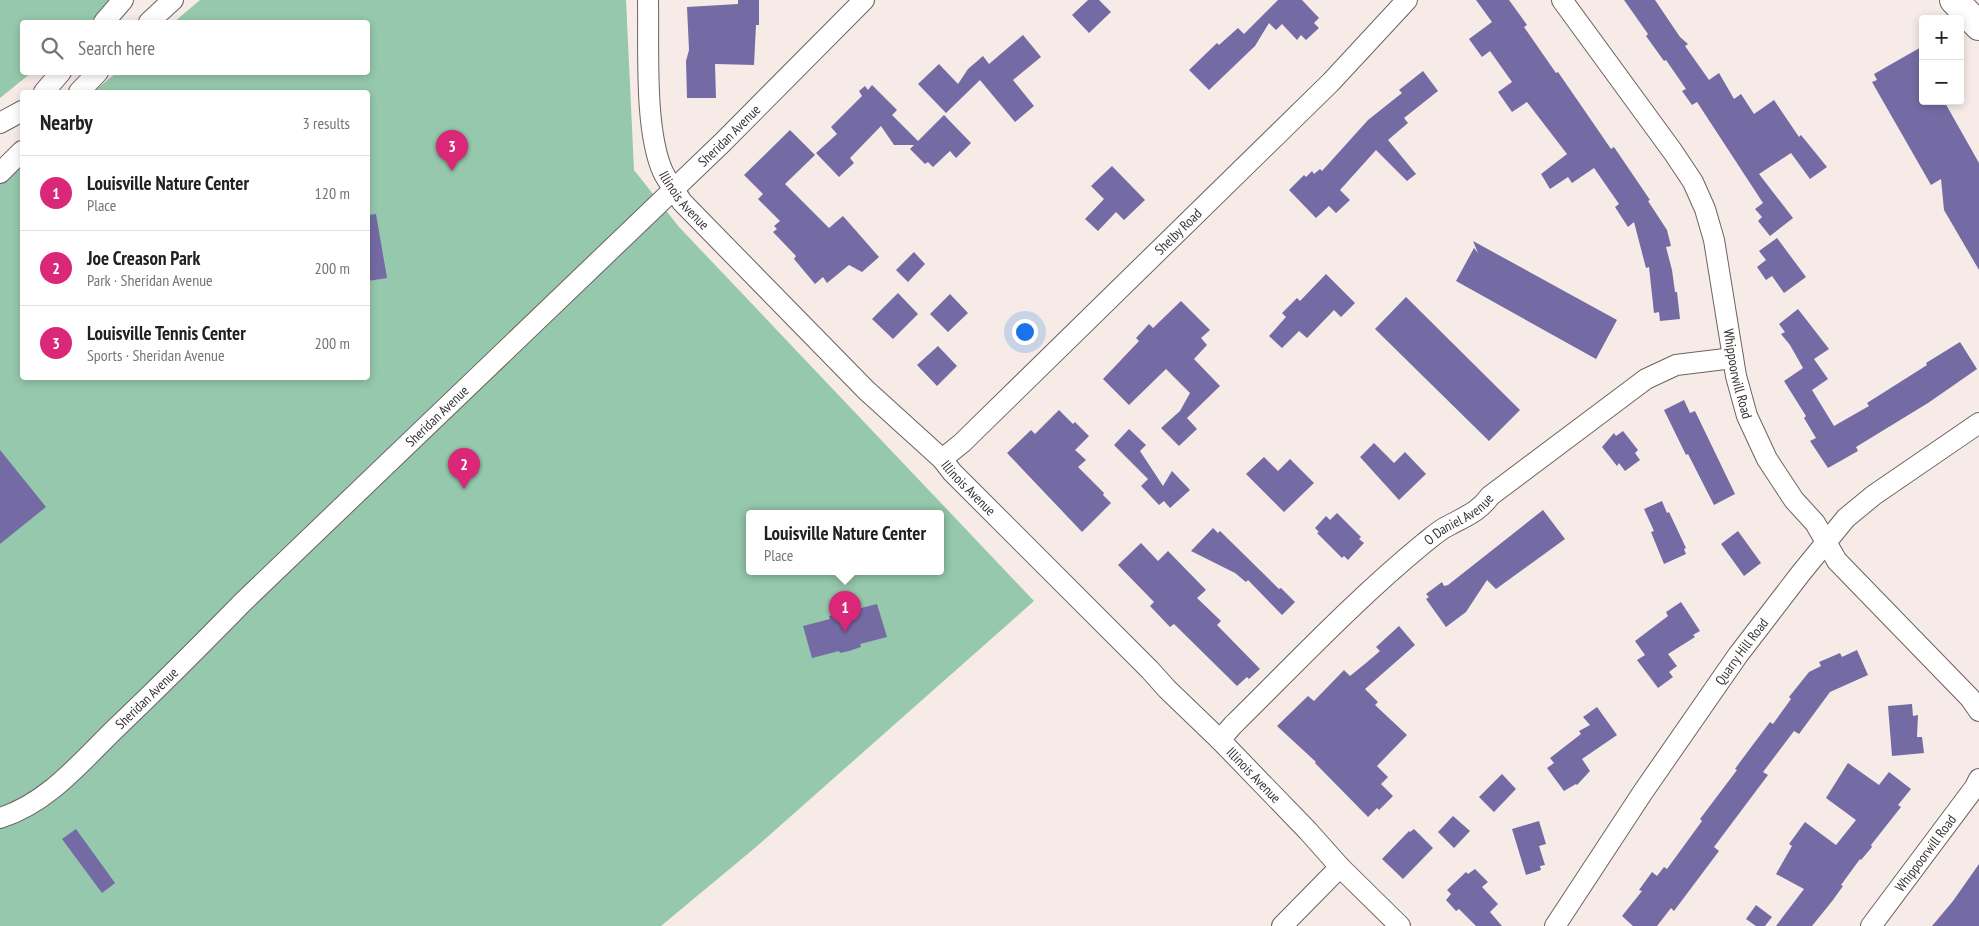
<!DOCTYPE html>
<meta charset="utf-8">
<style>
body{margin:0;font-family:"PT Sans Narrow",sans-serif;background:#f2f2f2;color:#202124}
.controls{position:absolute;right:15px;top:15px;display:grid;overflow:hidden;border-radius:5px;box-shadow:0 2px 8px #0003}
.controls button{width:45px;height:45px;display:grid;place-items:center;padding:0;border:0;border-bottom:1px solid #e0e0e0;background:#fff;color:#202124;font:25px sans-serif}
.you{position:absolute;left:1024px;top:331px;width:18px;height:18px;margin:-12px;border:4px solid #fff;border-radius:50%;background:#1a73e8;box-shadow:0 0 0 8px #1a73e833}
.badge{display:grid;place-items:center;width:32px;height:32px;border-radius:50%;background:#db2777;color:#fff;font-size:16px;font-weight:700}
.pin{position:absolute;translate:-50% -41px;filter:drop-shadow(0 1px 2px #0008)}
.pin::after{content:'';position:absolute;top:26px;width:18px;height:15px;background:inherit;clip-path:polygon(0 0,100% 0,50% 100%)}
.popup{position:absolute;left:746px;top:510px;width:198px;height:65px;box-sizing:border-box;display:grid;place-content:center;border-radius:5px;background:#fff;filter:drop-shadow(0 1px 4px #0005);font-size:16px;white-space:nowrap;color:#757577}
.popup b{font-size:19px;color:#202124}
.popup::after{content:'';position:absolute;left:50%;top:100%;margin-left:-10px;border:10px solid transparent;border-top-color:#fff}
.list{margin:0;padding:0;list-style:none}
h2{display:flex;justify-content:space-between;align-items:center;height:65px;margin:0;padding:0 20px;font-size:21px}
h2 small{font-size:16px;font-weight:400;color:#757577}
.list li{display:grid;grid-template-columns:32px 1fr auto;gap:15px;align-items:center;box-sizing:border-box;height:75px;padding:0 20px;border-top:1px solid #e0e0e0}
.list b{display:block;font-size:19px;white-space:nowrap}
.list p{margin:0;font-size:16px;white-space:nowrap;color:#757577}
.list em{font-size:16px;font-style:normal;color:#757577}
.icon{flex:none;width:28px;height:28px;fill:none;stroke:currentColor;stroke-width:2;stroke-linecap:round;stroke-linejoin:round}
.map{position:relative;flex:none;width:1979px;height:926px;overflow:hidden}
.search{position:absolute;background:#fff;box-shadow:0 2px 8px #0003;left:20px;top:20px;width:350px;height:55px;display:flex;align-items:center;gap:12px;box-sizing:border-box;padding:0 18px;border-radius:5px;color:#757577;font-size:19px}
.panel{position:absolute;background:#fff;box-shadow:0 2px 8px #0003;left:20px;top:90px;width:350px;height:290px;border-radius:5px}
.map>svg:first-child{display:block}
.green{fill:#95c8ac;fill-rule:evenodd}
.building{fill:#746ba4}
.lines{fill:none;stroke-linecap:round;stroke-linejoin:round}
.street-casing{stroke:#6c6360;stroke-width:22}
.secondary-casing{stroke:#6c6360;stroke-width:30}
.street{stroke:#fff;stroke-width:20}
.secondary{stroke:#fff;stroke-width:28}
.labels{text-anchor:middle;stroke-width:5;stroke-linejoin:round;paint-order:stroke}
.street-label{font-size:14px;fill:#383433;stroke:#f6ebe7}
</style>
<div class="map">
<svg width="1979" height="926" viewBox="0 0 1979 926">
<rect width="100%" height="100%" fill="#f6ebe7"/>
<path class="green" d="M0 0H118L91 22H22V72L31 73 0 98Z
M200 0H626L634 170 679 227 1034 601 756 847 661 926H0V174L22 154V378H368V92H93L116 73 368 72V22H174ZM750 513H940V571H750Z"/>
<path class="building" d="M738 0H759V25H756L754 65 715 64 716 98H687L686 61 689 50 687 7 738 4Z
M1088 0H1099L1111 12 1089 33 1072 15Z
M1278 0H1302L1319 18 1314 23 1319 28 1306 40 1301 35 1297 40 1282 24 1276 30 1269 23 1255 46 1209 90 1189 70 1217 43 1219 45 1238 28 1244 34Z
M1476 0H1509L1527 25 1524 27 1556 73 1558 72 1611 149 1614 147 1650 200 1648 201 1667 230 1671 246 1666 247 1672 270 1675 292H1677L1680 319 1660 321 1659 312 1654 313 1649 267 1646 268 1634 222 1628 227 1615 207 1619 204 1594 168 1572 183 1568 177 1550 189 1541 174 1567 154 1527 102 1512 112 1498 92 1512 82 1490 51 1482 57 1469 39 1492 22Z
M1624 0H1655L1680 37 1688 44 1685 46 1709 80 1719 73 1734 99 1741 94 1754 114 1774 100 1799 137 1801 135 1827 167 1810 179 1791 153 1759 174 1793 218 1770 236 1758 221 1762 217 1755 209 1763 203 1697 102 1692 105 1682 91 1686 89 1666 60 1664 61 1646 36 1648 34Z
M1023 35 1041 57 1013 80 1034 106 1015 122 980 80 946 113 918 84 939 64 958 84 968 69 983 56 989 64Z
M1923 46V101H1944L1979 163V270L1944 210 1941 179 1931 185 1872 82 1877 80 1874 74Z
M1423 71 1438 91 1404 118 1408 123 1388 140 1416 174 1407 181 1376 150 1340 190 1350 200 1336 213 1329 206 1316 218 1289 190 1304 175 1306 177 1312 171 1314 174 1320 169 1322 171 1368 120 1402 93 1399 90Z
M872 85 897 110 892 115 918 141 944 115 971 143 956 158 950 151 933 167 928 162 925 164 910 149 914 145H894L881 126 850 158 854 163 839 177 816 153 837 134 831 127 862 96 859 91 865 86 868 90Z
M790 130 815 155 785 184 829 228 843 216 879 257 862 272 849 265 827 283 823 277 815 284 794 259 796 256 773 232 777 229 774 226 780 221 758 199 763 194 744 175Z
M1112 166 1145 200 1124 220 1116 212 1098 231 1085 219 1104 199 1091 186Z
M376 214 387 278 368 281V215Z
M1777 238 1806 277 1784 293 1772 276 1766 280 1757 267 1766 260 1759 251Z
M1473 241 1617 320 1596 359 1456 281 1474 248 1478 253Z
M914 252 925 264 908 282 896 270Z
M1326 274 1355 303 1341 317 1334 310 1307 338 1299 331 1282 348 1269 336 1286 317 1282 313 1297 298 1300 301Z
M898 293 918 314 893 339 872 319Z
M950 294 968 313 948 332 930 314Z
M1406 297 1520 410 1489 441 1375 329Z
M1181 301 1210 330 1201 338 1207 345 1194 359 1220 386 1187 418 1197 429 1179 446 1161 428 1180 411 1190 393 1166 369 1129 405 1103 379 1139 341 1136 338 1149 324 1153 328Z
M1798 309 1829 349 1814 359 1828 379 1812 390 1834 426 1869 406 1867 403 1927 365 1926 363 1960 342 1977 369 1928 403 1856 447 1858 451 1828 468 1810 441 1816 438 1804 418 1806 416 1784 381 1803 368 1790 345 1781 334 1785 332 1779 324Z
M938 346 957 366 937 386 917 365Z
M1684 400 1690 413 1695 411 1735 494 1714 505 1688 454 1686 455 1664 410Z
M1059 410 1073 424 1075 422 1089 436 1075 450 1086 460 1078 467 1104 493 1103 495 1111 503 1082 532 1007 453 1031 430 1035 434Z
M1129 429 1146 445 1140 451 1163 486 1172 471 1190 490 1170 508 1164 501 1159 505 1141 486 1148 479 1114 445Z
M1623 431 1638 450 1635 453 1640 460 1625 471 1619 463 1617 466 1602 447 1614 433 1616 436Z
M1374 443 1394 463 1405 452 1426 474 1399 500 1360 457Z
M0 450 46 507 0 544Z
M1264 457 1278 471 1290 459 1314 483 1284 512 1246 474Z
M1662 501 1667 513 1669 512 1686 548 1684 549 1686 554 1664 564 1651 532 1654 531 1644 509Z
M1543 510 1565 539 1496 589 1487 580 1466 612 1446 627 1426 599 1429 597 1426 594 1442 582 1444 586 1448 585Z
M1337 513 1361 537 1359 539 1364 543 1348 560 1344 556 1342 558 1317 533 1319 532 1315 528 1326 516 1330 520Z
M1213 528 1218 533 1220 531 1279 589 1281 588 1295 602 1282 615 1248 580 1246 582 1235 573 1191 551Z
M1738 531 1761 563 1744 576 1721 544Z
M1141 543 1158 561 1168 551 1206 590 1197 598 1221 621 1217 625 1260 669 1249 679 1247 677 1237 686 1174 624 1170 627 1150 606 1154 602 1118 565Z
M1681 602 1700 631 1693 635 1695 637 1668 654 1677 666 1669 672 1673 677 1658 688 1637 660 1645 655 1635 641 1668 616 1666 612Z
M877 604 887 637 860 644 861 647 849 651 840 653 839 651 812 658 803 626 830 619 829 616Z
M1399 626 1415 645 1365 689 1378 702 1375 705 1407 735 1377 766 1388 777 1381 784 1393 796 1379 810 1377 808 1368 817 1315 763 1316 762 1277 726 1308 696 1314 701 1344 670 1350 676 1366 663 1380 651 1376 647Z
M1857 650 1868 675 1830 692 1799 734 1794 731 1763 772 1768 775 1714 847 1719 851 1674 911 1671 908 1657 926H1633L1622 916 1642 891 1639 890 1652 872 1657 876 1664 867 1667 869 1702 821 1700 819 1737 770 1735 769 1740 762 1770 722 1773 724 1791 699 1789 697 1809 672 1821 666 1819 662 1840 653 1842 657Z
M1912 704 1913 716 1918 715 1917 737H1922L1924 753 1892 756 1888 706Z
M1597 707 1617 735 1582 759 1590 771 1577 785 1576 784 1564 791 1547 768 1554 763 1550 758 1581 734 1579 731 1590 725 1583 717Z
M1848 763 1879 785 1889 772 1911 789 1898 805 1901 807 1871 845 1872 847 1861 860 1860 859 1841 885 1843 886 1833 900 1812 926H1776L1804 889 1776 874 1792 846 1789 844 1805 822 1836 845 1856 820 1826 798Z
M1502 774 1516 789 1494 812 1479 797Z
M1453 816 1470 831 1454 848 1438 832Z
M1539 821 1546 844 1539 846 1545 865 1540 866 1541 870 1526 875 1512 829Z
M76 829 115 883 102 893 62 839Z
M1414 829 1433 848 1403 879 1382 859 1409 831 1410 832Z
M1979 864V926H1932L1953 901Z
M1475 869 1488 882 1482 887 1498 904 1490 912 1502 926H1476L1459 909 1456 911 1446 900 1451 894 1447 890 1466 872 1468 874Z
M1756 905 1772 917 1765 926H1756L1746 919Z"/>
<g class="lines">
<g class="street-casing">
<g id="street">
<path id="s1" d="M648 0C649 48 644 130 663 172 668 182 676 192 682 202L866 390 942 459 952 472 1150 670 1167 689 1220 740 1308 831 1340 867 1400 926"/>
<path id="s2" d="M1562 0 1673 152 1693 182 1705 209 1714 240 1736 376 1747 416 1767 459 1794 500 1815 523 1837 561 1970 698 1979 711"/>
<path d="M104 22 123 0"/>
<path d="M149 22 173 0"/>
<path d="M44 92 61 72"/>
<path d="M79 92 98 72"/>
<path d="M0 123 22 111"/>
<path d="M0 173 22 151"/>
<path id="s3" d="M942 459 962 443 1331 82 1407 0"/>
<path id="s4" d="M1220 740 1233 725C1295 664 1356 599 1423 544 1431 538 1439 530 1448 526 1464 517 1479 512 1490 496L1646 379 1676 365 1733 358"/>
<path id="s5" d="M0 818C48 803 81 762 116 728 159 687 201 645 243 602L722 143 864 0"/>
<path d="M1282 926 1340 867"/>
<path id="s6" d="M1555 926 1643 792 1738 655 1801 573 1846 518 1874 495 1979 423"/>
<path id="s7" d="M1871 926 1975 787 1979 779"/>
</g>
</g>
<g class="secondary-casing">
<path id="secondary" d="M1954 0 1979 26"/>
</g>
<use href="#street" class="street"/>
<use href="#secondary" class="secondary"/>
</g>
<g class="labels">
<g class="street-label">
<text dy="5" stroke="none"><textPath href="#s5" startOffset="1001">Sheridan Avenue</textPath></text>
<text dy="5" stroke="none"><textPath href="#s1" startOffset="209">Illinois Avenue</textPath></text>
<text dy="5" stroke="none"><textPath href="#s3" startOffset="328">Shelby Road</textPath></text>
<text dy="5" stroke="none"><textPath href="#s2" startOffset="422">Whippoorwill Road</textPath></text>
<text dy="5" stroke="none"><textPath href="#s5" startOffset="596">Sheridan Avenue</textPath></text>
<text dy="5" stroke="none"><textPath href="#s1" startOffset="614">Illinois Avenue</textPath></text>
<text dy="5" stroke="none"><textPath href="#s4" startOffset="326">O Daniel Avenue</textPath></text>
<text dy="5" stroke="none"><textPath href="#s6" startOffset="332">Quarry Hill Road</textPath></text>
<text dy="5" stroke="none"><textPath href="#s5" startOffset="191">Sheridan Avenue</textPath></text>
<text dy="5" stroke="none"><textPath href="#s1" startOffset="1019">Illinois Avenue</textPath></text>
<text dy="5" stroke="none"><textPath href="#s7" startOffset="91">Whippoorwill Road</textPath></text>
</g>
</g>
</svg>
<div class="controls">
<button>+</button>
<button>−</button>
</div>
<div class="you"></div>
<div class="pin badge" style="left:845px;top:632px">1</div>
<div class="popup"><b>Louisville Nature Center</b>Place</div>
<div class="pin badge" style="left:464px;top:489px">2</div>
<div class="pin badge" style="left:452px;top:171px">3</div>
<div class="search"><svg class="icon" aria-label="search" viewBox="0 0 24 24"><circle cx="10" cy="10" r="6"/><path d="M15 15l6 6"/></svg>Search here</div>
<section class="panel">
<h2>Nearby<small>3 results</small></h2>
<ul class="list">
<li><span class="badge">1</span><div><b>Louisville Nature Center</b><p>Place</p></div><em>120 m</em></li>
<li><span class="badge">2</span><div><b>Joe Creason Park</b><p>Park · Sheridan Avenue</p></div><em>200 m</em></li>
<li><span class="badge">3</span><div><b>Louisville Tennis Center</b><p>Sports · Sheridan Avenue</p></div><em>200 m</em></li>
</ul>
</section>
</div>
